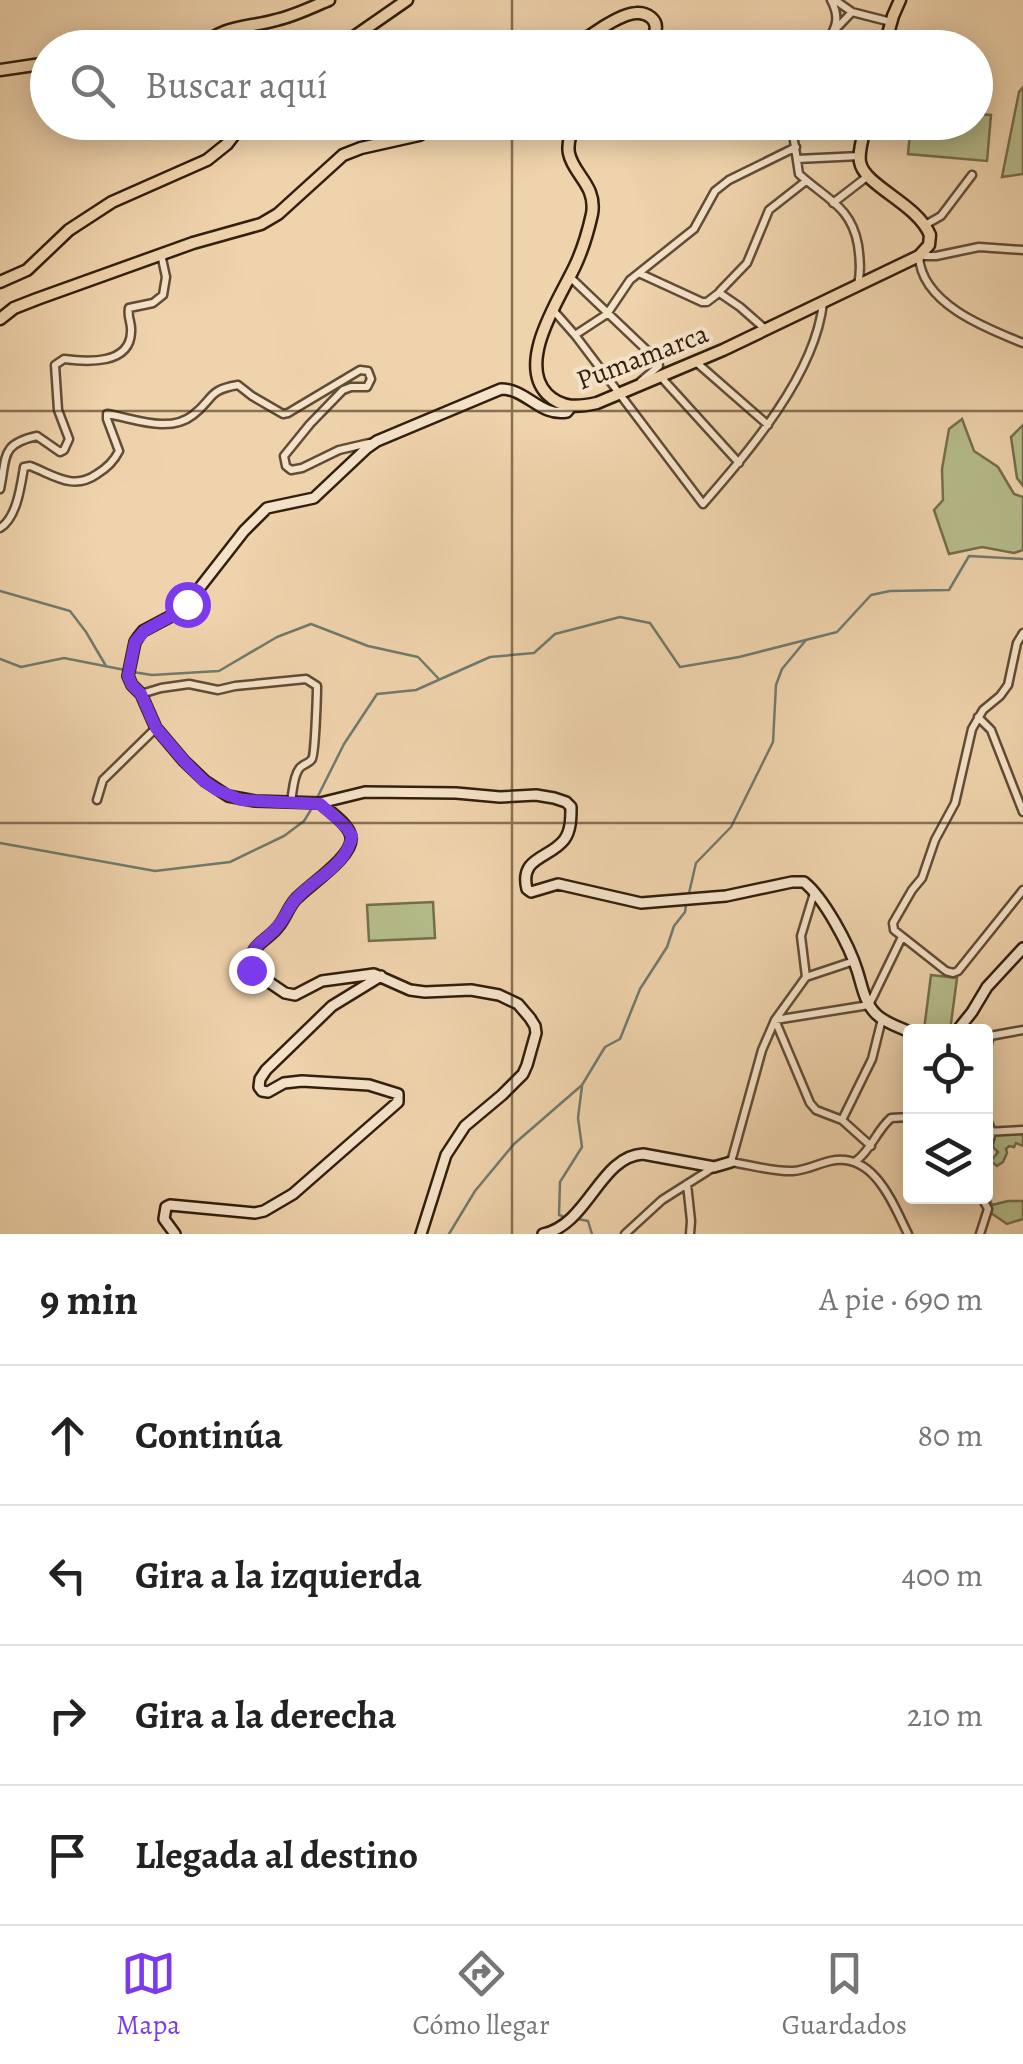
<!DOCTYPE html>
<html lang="es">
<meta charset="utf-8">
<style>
body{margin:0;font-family:Alegreya,serif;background:#f2f2f2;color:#222}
.controls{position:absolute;right:30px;bottom:30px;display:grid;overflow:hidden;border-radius:10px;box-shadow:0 5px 25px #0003}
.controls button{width:90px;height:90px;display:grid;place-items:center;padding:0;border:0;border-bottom:2px solid #e0e0e0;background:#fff;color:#222;font:50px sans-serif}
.stop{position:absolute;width:30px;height:30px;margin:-22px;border:8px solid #7c3aed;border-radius:50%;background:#fff}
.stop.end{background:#7c3aed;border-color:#fff;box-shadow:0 2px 10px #0008}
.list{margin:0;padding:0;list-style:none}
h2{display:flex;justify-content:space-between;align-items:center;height:130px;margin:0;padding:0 40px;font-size:42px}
h2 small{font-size:32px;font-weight:400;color:#767676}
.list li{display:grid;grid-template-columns:65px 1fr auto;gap:30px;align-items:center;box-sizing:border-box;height:140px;padding:0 40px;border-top:2px solid #e0e0e0}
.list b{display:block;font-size:38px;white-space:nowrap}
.list em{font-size:32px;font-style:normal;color:#767676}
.icon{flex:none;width:55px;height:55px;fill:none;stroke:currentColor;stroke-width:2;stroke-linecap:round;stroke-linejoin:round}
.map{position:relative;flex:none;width:1023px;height:1234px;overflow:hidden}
.search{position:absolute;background:#fff;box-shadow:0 5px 25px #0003;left:30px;right:30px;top:30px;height:110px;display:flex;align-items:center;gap:25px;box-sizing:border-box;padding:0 35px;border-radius:55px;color:#767676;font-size:38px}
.sheet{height:690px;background:#fff}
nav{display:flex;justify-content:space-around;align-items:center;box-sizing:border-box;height:140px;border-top:2px solid #e0e0e0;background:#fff;font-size:28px;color:#767676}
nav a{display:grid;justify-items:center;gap:5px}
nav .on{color:#7c3aed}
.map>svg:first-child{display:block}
.green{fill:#b6bd8c;stroke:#746e4c;stroke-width:2.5}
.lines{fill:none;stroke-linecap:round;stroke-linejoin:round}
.stream{stroke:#707a6c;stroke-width:2.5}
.street-casing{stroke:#614c35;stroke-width:11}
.secondary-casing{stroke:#321f0d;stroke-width:14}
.primary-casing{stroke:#321f0d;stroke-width:15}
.street{stroke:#f5e2c9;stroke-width:6}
.secondary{stroke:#f5e2c9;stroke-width:9}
.primary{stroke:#efd3ac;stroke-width:10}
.route{stroke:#7c3aed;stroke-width:12}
.grid{fill:none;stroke:#321f0d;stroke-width:2.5;stroke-opacity:0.55}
.labels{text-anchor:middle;stroke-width:8;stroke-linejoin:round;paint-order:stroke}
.street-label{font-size:28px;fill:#321f0d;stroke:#f5e2c9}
</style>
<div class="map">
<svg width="1023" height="1234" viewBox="0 0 1023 1234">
<rect width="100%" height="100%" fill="#efd3ac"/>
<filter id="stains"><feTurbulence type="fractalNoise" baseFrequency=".002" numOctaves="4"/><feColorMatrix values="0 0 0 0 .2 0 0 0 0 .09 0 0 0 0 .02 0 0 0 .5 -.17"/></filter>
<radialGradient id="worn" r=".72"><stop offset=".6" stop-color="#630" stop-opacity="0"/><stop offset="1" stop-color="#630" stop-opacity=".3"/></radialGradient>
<path class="green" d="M1023 87V174L1002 177 1019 92Z
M976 114 991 115 987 161 908 154 911 123 976 122Z
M962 419 974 451 998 467 1014 494 1023 497V550L1014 553 982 547 949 554 934 510 943 500 942 469 949 429Z
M1023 425V486L1017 478 1011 437Z
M433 902 435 938 369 941 367 905Z
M931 975 957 978 950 1031 924 1030Z
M1023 1131V1146L1016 1143 1014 1147 1009 1146 1006 1149 1007 1153 1003 1162 997 1166 991 1161 998 1152 993 1147 989 1146 988 1136Z
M986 1191 992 1205 1008 1201H1023V1219L1007 1224 985 1209 978 1197 986 1196Z"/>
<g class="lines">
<path class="stream" d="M0 591 70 611 86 632 106 666
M0 659 21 667 64 658 125 670
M133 672 152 675 219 671 277 637 311 624 368 646 418 657 438 678
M318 796 344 744 377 694 416 690 490 657 534 653 555 634 620 617 650 623 680 667 739 657 837 632 871 595 890 591 949 590 969 556 1023 559
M0 843 155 871 230 862 284 836 304 821 312 808
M689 893 696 863 731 827 773 742 776 685 782 669 806 640
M562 1216 559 1215 560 1182 582 1147 578 1118 582 1086
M578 1219 588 1221 592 1234
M449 1234 475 1191 514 1144 582 1085 605 1047 620 1039 640 989 667 947 674 926 685 912 686 905"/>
<g class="street-casing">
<path id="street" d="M835 0 852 12
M832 33 852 12 891 22
M825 48C834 28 842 21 831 0
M794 122 793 134 799 174C826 199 851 206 858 245 860 260 861 271 858 285
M845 122 865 133
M797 159 860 156
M833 203 868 176
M925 225 941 216 972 175
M641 274 702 302H707L720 292
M570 277 658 361 659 366 641 381
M553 310 575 335 703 504C749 451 815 375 823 303
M765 329 740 307 721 294 720 291 747 263 769 210 806 181
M575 335 607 314 630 280 694 229 715 191 729 180 796 147
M1023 343C985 328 921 303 919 256H936L979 247 1023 250
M696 362 768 425
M660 376 739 463
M0 489C7 457 0 444 37 436L60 452 64 450 69 439 58 410 55 365 64 359C87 362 130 365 131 332 132 322 127 318 129 308L153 303 163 295 166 277 161 254
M0 528C17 518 21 485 24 467L30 466C54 475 73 491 97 474 107 468 114 461 119 451L107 419V414C133 418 169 434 193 415 214 399 207 390 238 385L252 396 283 414 288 413 360 370 368 371 371 379 367 387H351L343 390 310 424 284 456 286 466 291 470 302 468 339 450 369 443
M1023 633 1017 643 1008 685 1000 696 983 710 972 729 955 803 935 840 922 878 912 890 893 923 894 930 946 971 953 973 958 971 1023 890
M141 694 161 688 189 684 218 690 235 686 306 679 317 686C317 694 315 756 312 759 309 764 302 764 299 769 293 777 293 792 291 801
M978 717 991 730 1023 812
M97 800 103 780 156 728
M814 893 801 936 806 977 775 1020 762 1050 731 1162C751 1165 773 1172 793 1171 807 1170 817 1164 830 1161 874 1151 893 1204 908 1234
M806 977 854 961
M961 1027 975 1032
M986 1035 990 1036 1023 1030
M986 1051 990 1036
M986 1118 992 1132 986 1153
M842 1120 816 1110 810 1103 775 1020 869 1005 902 937
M986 1132 1023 1130
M871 1146 842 1120 872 1059 882 1019
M856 1161C872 1149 876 1131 891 1118L910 1117
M687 1184 691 1221 690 1234
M625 1234 662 1200 714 1167
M980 1234 988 1209 981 1196"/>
</g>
<g class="secondary-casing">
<path id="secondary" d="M571 407 567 412C540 417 527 389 501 389L377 441 367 448 314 498 267 508 244 531 187 604 177 613 143 631 139 636 135 642 128 676 132 685 141 694 156 728 184 761 205 781 228 796 255 801 320 803 365 792 456 793 500 797 536 795 554 798 566 802 571 807C571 818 571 831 564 840 549 859 519 857 527 889L531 892 558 884 641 903 726 896 792 882H804C824 898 849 945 857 970 862 985 864 1002 876 1014 885 1023 899 1027 910 1032
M320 803C329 811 349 824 351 837 354 857 307 886 295 900 288 908 285 919 278 927 264 944 248 944 251 970L285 993 295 995 322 981 374 974 410 990 425 992 471 990 499 995 518 1004 530 1018 535 1026 536 1033 527 1065 523 1074 502 1095 465 1126 446 1155 421 1234
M956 1032 972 1012 987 987 1023 948
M175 1234 164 1219 166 1207 170 1205 255 1213 264 1211 293 1194 398 1102V1094L369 1085 302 1081 284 1083 268 1092 262 1091 259 1087 260 1079 266 1070 332 1006 381 976
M543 1234C588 1225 600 1156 643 1154L714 1167 731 1162"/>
</g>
<g class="primary-casing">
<path id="primary" d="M201 48C221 25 248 28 276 20 294 16 312 7 329 0
M338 48 407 0
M574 48C587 37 619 14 636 13 647 12 659 20 655 32 653 39 644 44 638 48
M884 48 893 16 900 0
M0 70 48 63
M577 122C549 168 599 174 592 214 588 232 583 249 575 266 560 298 516 362 547 394 562 409 579 407 597 403L723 350 919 256 929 245 930 235C917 203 864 186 860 162 858 150 864 134 867 122
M0 282 27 270 69 230 112 202 207 160 227 144 244 122
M0 319 14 308 37 299 193 243 261 224 278 214 343 155 361 148 419 135 440 122"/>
</g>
<use href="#street" class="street"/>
<use href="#secondary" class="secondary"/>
<use href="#primary" class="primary"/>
</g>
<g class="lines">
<path class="route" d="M187 604 177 613 144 631 135 642 128 676 132 685 141 694 156 728 184 761 204 781 217 790 241 800 320 804 346 827 352 836C347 866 313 879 295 900 288 908 285 918 278 926 264 944 248 943 251 970"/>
</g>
<path class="grid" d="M512 0V48M512 122V1234M0 411H1023M0 823H1023"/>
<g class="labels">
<g class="street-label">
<text transform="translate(642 356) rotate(-21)" y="10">Pumamarca</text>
</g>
</g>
<rect width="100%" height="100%" filter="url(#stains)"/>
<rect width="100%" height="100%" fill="url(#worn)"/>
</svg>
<div class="controls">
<button><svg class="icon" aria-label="locate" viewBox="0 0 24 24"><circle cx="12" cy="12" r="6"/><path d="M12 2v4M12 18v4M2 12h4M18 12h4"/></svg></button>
<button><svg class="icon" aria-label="layers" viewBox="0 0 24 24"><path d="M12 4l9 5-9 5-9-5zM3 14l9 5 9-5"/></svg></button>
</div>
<div class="stop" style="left:187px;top:604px"></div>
<div class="stop end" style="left:251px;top:970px"></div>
<div class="search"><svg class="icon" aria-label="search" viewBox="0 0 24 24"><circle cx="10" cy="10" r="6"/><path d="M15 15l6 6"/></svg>Buscar aquí</div>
</div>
<section class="sheet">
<h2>9 min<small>A pie · 690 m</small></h2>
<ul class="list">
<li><svg class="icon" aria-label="ahead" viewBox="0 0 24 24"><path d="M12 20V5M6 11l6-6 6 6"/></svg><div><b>Continúa</b></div><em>80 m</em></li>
<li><svg class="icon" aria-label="left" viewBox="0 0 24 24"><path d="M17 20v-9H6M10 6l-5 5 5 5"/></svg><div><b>Gira a la izquierda</b></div><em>400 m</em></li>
<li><svg class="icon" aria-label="right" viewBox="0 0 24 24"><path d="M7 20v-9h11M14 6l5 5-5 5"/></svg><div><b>Gira a la derecha</b></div><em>210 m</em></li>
<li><svg class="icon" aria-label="arrive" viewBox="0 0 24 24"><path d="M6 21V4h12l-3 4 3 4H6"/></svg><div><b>Llegada al destino</b></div></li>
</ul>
</section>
<nav>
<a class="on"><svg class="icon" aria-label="map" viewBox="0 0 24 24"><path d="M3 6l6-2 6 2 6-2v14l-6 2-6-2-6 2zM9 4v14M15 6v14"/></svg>Mapa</a>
<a><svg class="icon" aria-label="directions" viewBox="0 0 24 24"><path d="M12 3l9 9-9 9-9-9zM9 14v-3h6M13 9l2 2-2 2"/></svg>Cómo llegar</a>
<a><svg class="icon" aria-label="saved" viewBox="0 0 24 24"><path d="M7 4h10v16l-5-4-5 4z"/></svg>Guardados</a>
</nav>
